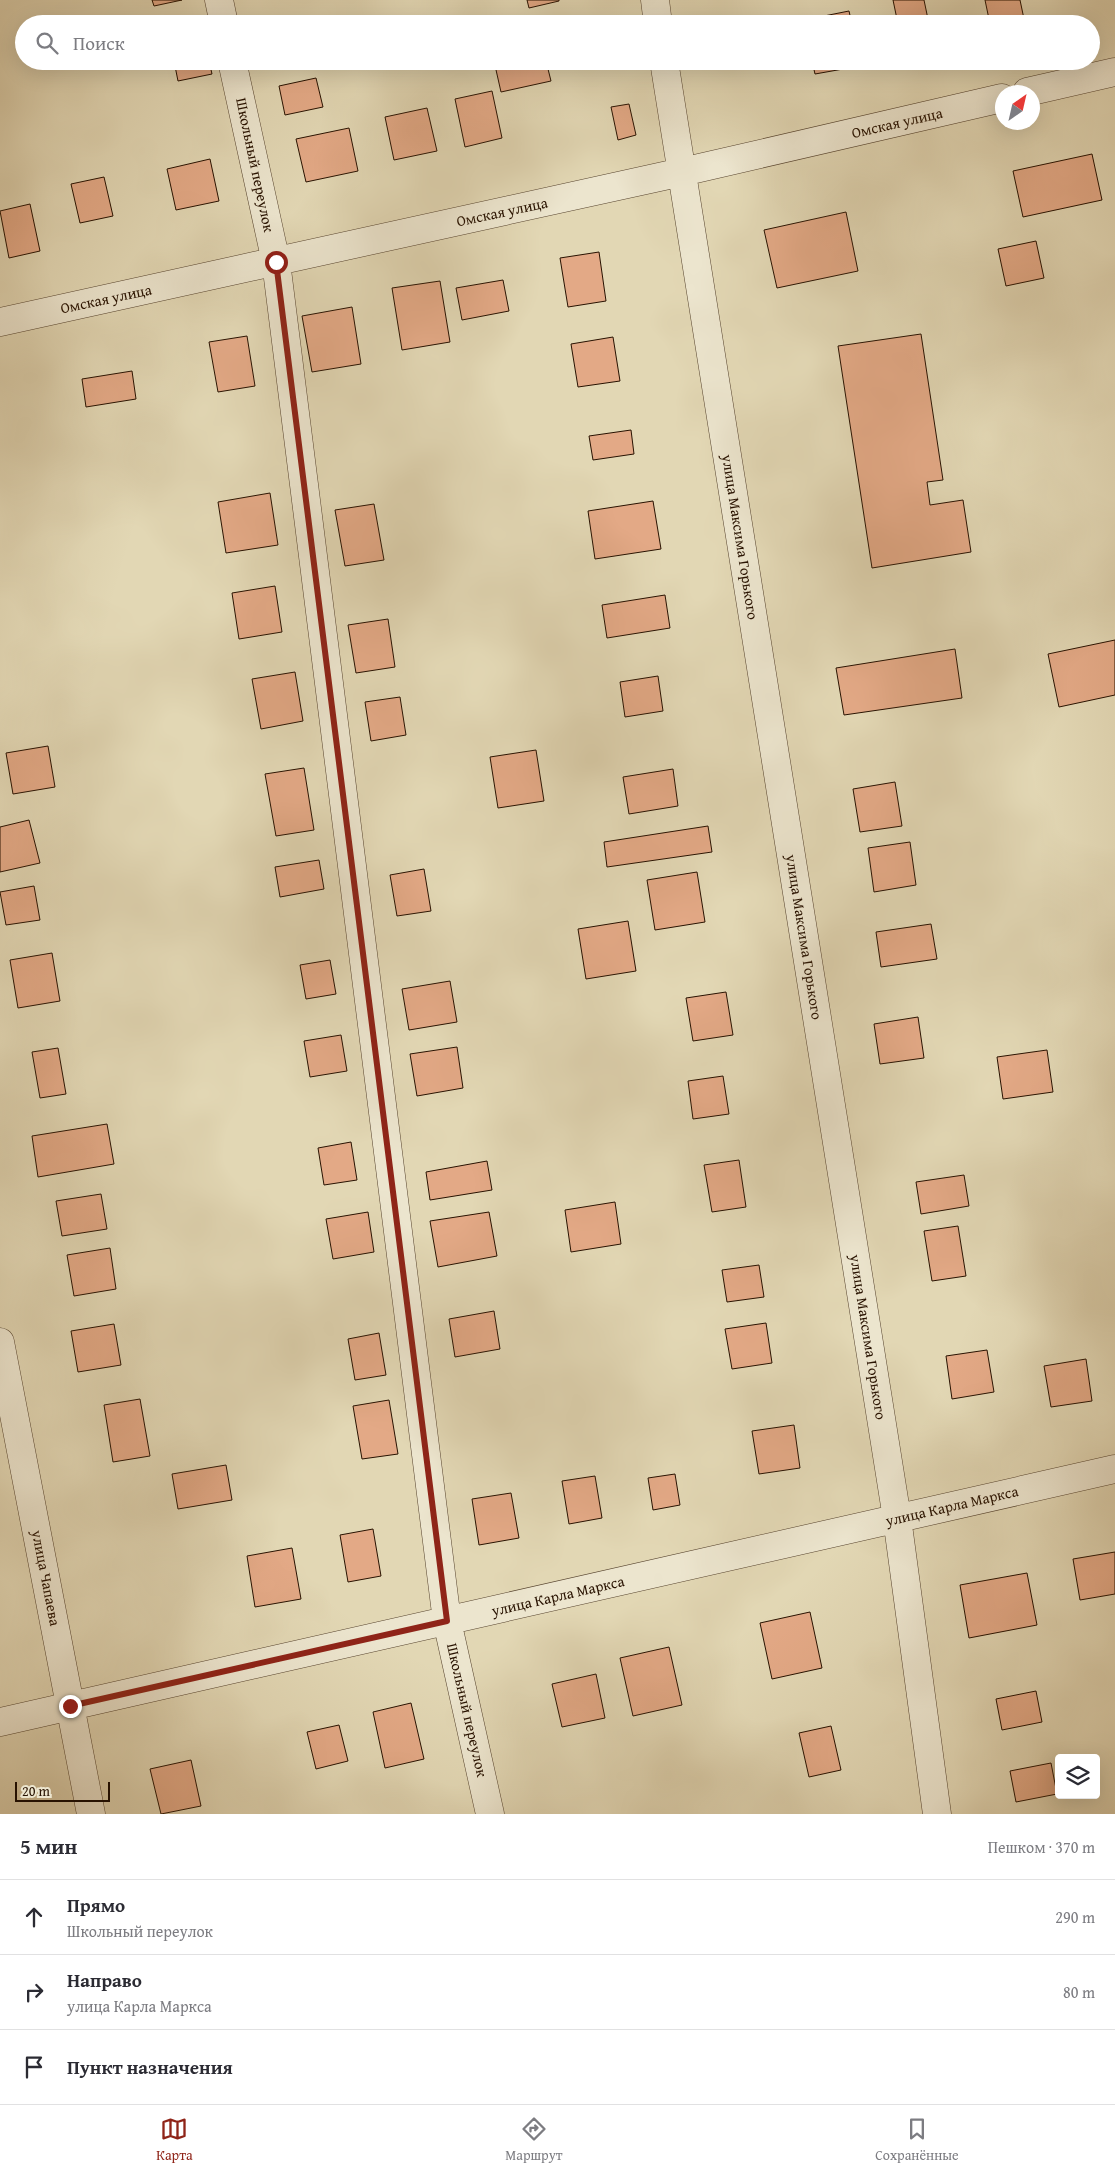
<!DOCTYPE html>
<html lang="ru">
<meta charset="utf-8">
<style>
body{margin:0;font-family:"Gentium Book Plus",serif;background:#f7f7f7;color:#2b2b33}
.controls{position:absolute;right:15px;bottom:15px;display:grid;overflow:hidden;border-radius:5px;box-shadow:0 5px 20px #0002}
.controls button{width:45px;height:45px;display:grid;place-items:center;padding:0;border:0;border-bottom:1px solid #e1e1e2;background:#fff;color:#2b2b33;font:25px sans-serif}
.compass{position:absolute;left:995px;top:85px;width:45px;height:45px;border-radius:50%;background:#fff;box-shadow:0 5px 20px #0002;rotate:34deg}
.scale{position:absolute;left:15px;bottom:12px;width:95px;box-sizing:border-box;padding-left:5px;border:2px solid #281201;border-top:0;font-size:14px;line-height:18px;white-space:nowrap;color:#281201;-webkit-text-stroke:4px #ece5ce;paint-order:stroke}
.stop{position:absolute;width:15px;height:15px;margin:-11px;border:4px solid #8f2418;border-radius:50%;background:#fff}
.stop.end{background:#8f2418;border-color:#fff;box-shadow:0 1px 5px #0008}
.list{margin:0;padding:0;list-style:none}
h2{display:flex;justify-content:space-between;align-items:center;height:65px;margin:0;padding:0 20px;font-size:21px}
h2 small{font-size:16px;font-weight:400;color:#7c7c81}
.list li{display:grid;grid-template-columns:32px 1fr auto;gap:15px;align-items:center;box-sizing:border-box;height:75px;padding:0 20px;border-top:1px solid #e1e1e2}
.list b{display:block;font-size:19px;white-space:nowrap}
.list p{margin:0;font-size:16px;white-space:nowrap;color:#7c7c81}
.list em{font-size:16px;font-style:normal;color:#7c7c81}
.icon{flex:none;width:28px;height:28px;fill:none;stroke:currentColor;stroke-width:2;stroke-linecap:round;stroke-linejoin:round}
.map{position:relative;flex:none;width:1115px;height:1814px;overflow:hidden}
.search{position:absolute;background:#fff;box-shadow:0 5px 20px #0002;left:15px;right:15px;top:15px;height:55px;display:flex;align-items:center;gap:12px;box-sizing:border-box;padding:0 18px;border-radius:28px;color:#7c7c81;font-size:19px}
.sheet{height:290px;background:#fff}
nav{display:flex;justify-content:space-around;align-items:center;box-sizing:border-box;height:70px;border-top:1px solid #e1e1e2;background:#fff;font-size:14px;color:#7c7c81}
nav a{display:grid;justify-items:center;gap:2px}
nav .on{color:#8f2418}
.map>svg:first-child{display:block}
.building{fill:#e3a986;stroke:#281201}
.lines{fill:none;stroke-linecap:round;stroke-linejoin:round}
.minor-casing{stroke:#56432e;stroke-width:29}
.minor{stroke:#ece5ce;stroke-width:28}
.route{stroke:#8f2418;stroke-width:6}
.labels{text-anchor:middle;stroke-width:4;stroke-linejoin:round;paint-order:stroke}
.street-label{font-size:15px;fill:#281201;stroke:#ece5ce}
</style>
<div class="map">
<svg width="1115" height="1814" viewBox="0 0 1115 1814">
<rect width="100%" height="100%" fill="#e2d7b4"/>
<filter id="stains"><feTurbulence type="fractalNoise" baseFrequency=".004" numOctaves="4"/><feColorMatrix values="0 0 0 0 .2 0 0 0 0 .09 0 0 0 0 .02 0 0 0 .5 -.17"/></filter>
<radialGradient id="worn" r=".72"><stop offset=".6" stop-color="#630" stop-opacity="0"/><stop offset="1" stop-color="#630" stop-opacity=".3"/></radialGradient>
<path class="building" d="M152 0H182L154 6Z
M527 0H559V1L529 8Z
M893 0H924L929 24H898Z
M985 0H1020L1024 19 1001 24H990Z
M849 11 852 24H805L804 20Z
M174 61H209L212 74 178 81Z
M494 61H546L551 81 501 92Z
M812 61H860V66L815 74Z
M316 78 323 107 285 115 279 86Z
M492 91 502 138 465 147 455 99Z
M629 104 636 135 618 140 611 107Z
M427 108 437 151 394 160 385 117Z
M349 128 358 171 306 182 296 139Z
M1092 154 1102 200 1023 217 1013 171Z
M210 159 219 201 176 210 167 169Z
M104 177 113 216 80 223 71 184Z
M30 204 40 251 9 258 0 211Z
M846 212 858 271 777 288 764 230Z
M1036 241 1044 278 1006 286 998 249Z
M599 252 606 301 568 307 560 258Z
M503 280 509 311 462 320 456 288Z
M440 281 450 342 402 350 392 288Z
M352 307 361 364 312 372 302 316Z
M921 334 943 480 927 482 930 505 963 500 971 552 872 568 838 346Z
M247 336 255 386 218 392 209 342Z
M613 337 620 381 578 387 571 344Z
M132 371 136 399 86 407 82 379Z
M631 430 634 454 593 460 589 436Z
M270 493 278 545 226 553 218 502Z
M653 501 661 549 595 559 588 511Z
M374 504 384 560 345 566 335 510Z
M275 586 282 632 239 639 232 593Z
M665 595 670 628 607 638 602 605Z
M388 619 395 667 356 673 348 625Z
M1115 640V695L1059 707 1048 654Z
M955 649 962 698 844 715 836 668Z
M295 672 303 721 261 729 252 679Z
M658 676 663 711 625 717 620 682Z
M400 697 406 735 371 741 365 702Z
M48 746 55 787 13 794 6 753Z
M536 750 544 801 498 808 490 757Z
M304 768 314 830 276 836 265 774Z
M673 769 678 806 629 814 623 777Z
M895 782 902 826 860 832 853 789Z
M29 820 40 863 0 872V827Z
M708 826 712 852 607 867 604 842Z
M910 842 916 885 874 892 868 848Z
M319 860 324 889 280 897 275 867Z
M424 869 431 911 397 916 390 875Z
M697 872 705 922 655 930 647 880Z
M34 886 40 920 6 925 0 892Z
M628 921 636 971 586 979 578 929Z
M931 924 937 959 881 967 876 932Z
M52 953 60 1001 18 1008 10 960Z
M330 960 336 994 306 999 300 965Z
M450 981 457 1022 409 1030 402 989Z
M726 992 733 1035 693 1041 686 998Z
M918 1017 924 1058 880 1064 874 1024Z
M341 1035 347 1071 310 1077 304 1041Z
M457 1047 463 1088 417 1096 410 1054Z
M58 1048 66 1094 40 1098 32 1052Z
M1047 1050 1053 1092 1003 1099 997 1057Z
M723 1076 729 1114 693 1119 688 1081Z
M107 1124 114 1164 38 1177 32 1136Z
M351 1142 357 1180 324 1185 318 1148Z
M739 1160 746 1207 712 1212 704 1165Z
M487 1161 492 1190 430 1200 426 1172Z
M964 1175 969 1206 921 1214 916 1182Z
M101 1194 107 1229 62 1236 56 1201Z
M615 1202 621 1244 571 1252 565 1210Z
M368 1212 374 1252 333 1259 326 1219Z
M489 1212 497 1256 438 1267 430 1221Z
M958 1226 966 1276 932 1281 924 1231Z
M110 1248 116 1289 74 1296 67 1255Z
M759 1265 764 1297 727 1302 722 1270Z
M494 1311 500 1349 455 1357 449 1319Z
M766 1323 772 1363 732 1369 725 1329Z
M114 1324 121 1365 78 1372 71 1331Z
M379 1333 386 1375 355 1380 348 1339Z
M987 1350 994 1392 952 1399 946 1356Z
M1086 1359 1092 1401 1051 1407 1044 1366Z
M140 1399 150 1456 113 1462 104 1405Z
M389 1400 398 1454 362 1459 353 1406Z
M794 1425 800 1468 759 1474 752 1431Z
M226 1465 232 1500 178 1509 172 1474Z
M675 1474 680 1505 653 1510 648 1478Z
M595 1476 602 1518 569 1524 562 1481Z
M511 1493 519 1538 479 1545 472 1499Z
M373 1529 381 1576 348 1582 340 1535Z
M292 1548 301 1599 255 1607 247 1556Z
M1115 1552V1594L1080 1600 1073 1559Z
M1027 1573 1037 1625 969 1638 960 1585Z
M810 1612 822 1668 772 1679 760 1623Z
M669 1647 682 1705 633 1716 620 1658Z
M596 1674 605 1718 562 1727 552 1684Z
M1036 1691 1042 1722 1002 1730 996 1699Z
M411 1703 424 1759 385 1768 373 1712Z
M339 1725 348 1761 316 1769 307 1732Z
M831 1726 841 1770 809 1777 799 1733Z
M191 1760 201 1806 161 1814 150 1769Z
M1051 1763 1057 1794 1016 1802 1010 1771Z"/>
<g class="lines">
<g class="minor-casing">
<path id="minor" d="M219 0 224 24
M655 0 658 24
M232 61 276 262 447 1621 490 1814
M664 61 897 1518 937 1814
M1027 92 1115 72
M0 322 682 172 1002 98
M0 1342 91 1814
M0 1722 1115 1469"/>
</g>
<use href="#minor" class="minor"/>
</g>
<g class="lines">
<path class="route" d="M70 1706 447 1621 276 262"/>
</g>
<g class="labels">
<g class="street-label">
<text transform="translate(897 123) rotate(-13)" y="5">Омская улица</text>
<text transform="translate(255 165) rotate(78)" y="5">Школьный переулок</text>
<text transform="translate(502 212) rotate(-12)" y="5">Омская улица</text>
<text transform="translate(106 299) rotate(-12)" y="5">Омская улица</text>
<text transform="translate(740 537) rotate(81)" y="5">улица Максима Горького</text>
<text transform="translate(804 937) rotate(81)" y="5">улица Максима Горького</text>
<text transform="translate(868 1337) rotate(81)" y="5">улица Максима Горького</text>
<text transform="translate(952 1506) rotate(-13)" y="5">улица Карла Маркса</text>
<text transform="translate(46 1578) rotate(79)" y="5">улица Чапаева</text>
<text transform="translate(558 1596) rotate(-13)" y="5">улица Карла Маркса</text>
<text transform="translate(467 1710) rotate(77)" y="5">Школьный переулок</text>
</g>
</g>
<rect width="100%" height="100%" filter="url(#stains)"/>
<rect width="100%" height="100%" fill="url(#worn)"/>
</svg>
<div class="controls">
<button><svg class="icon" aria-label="layers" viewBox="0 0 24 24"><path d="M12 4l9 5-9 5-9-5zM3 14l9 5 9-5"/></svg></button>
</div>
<svg class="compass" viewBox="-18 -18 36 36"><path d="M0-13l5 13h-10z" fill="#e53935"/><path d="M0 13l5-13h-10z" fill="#7c7c81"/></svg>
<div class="scale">20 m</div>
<div class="stop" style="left:276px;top:262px"></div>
<div class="stop end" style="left:70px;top:1706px"></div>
<div class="search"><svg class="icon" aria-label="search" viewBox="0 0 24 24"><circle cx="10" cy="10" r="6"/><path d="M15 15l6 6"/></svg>Поиск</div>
</div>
<section class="sheet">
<h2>5 мин<small>Пешком · 370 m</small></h2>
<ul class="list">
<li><svg class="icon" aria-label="ahead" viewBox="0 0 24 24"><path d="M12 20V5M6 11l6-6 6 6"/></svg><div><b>Прямо</b><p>Школьный переулок</p></div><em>290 m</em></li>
<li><svg class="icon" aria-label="right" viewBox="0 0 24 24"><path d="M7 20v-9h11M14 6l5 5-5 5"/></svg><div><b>Направо</b><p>улица Карла Маркса</p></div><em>80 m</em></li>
<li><svg class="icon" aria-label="arrive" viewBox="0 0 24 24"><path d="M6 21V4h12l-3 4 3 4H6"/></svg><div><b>Пункт назначения</b></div></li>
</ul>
</section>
<nav>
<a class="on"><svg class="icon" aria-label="map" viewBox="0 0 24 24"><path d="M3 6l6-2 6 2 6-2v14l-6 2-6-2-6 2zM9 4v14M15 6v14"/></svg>Карта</a>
<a><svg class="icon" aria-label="directions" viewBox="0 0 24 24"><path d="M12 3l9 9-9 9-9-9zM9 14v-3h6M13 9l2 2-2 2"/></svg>Маршрут</a>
<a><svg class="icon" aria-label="saved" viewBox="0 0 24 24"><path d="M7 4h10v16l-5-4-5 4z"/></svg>Сохранённые</a>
</nav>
